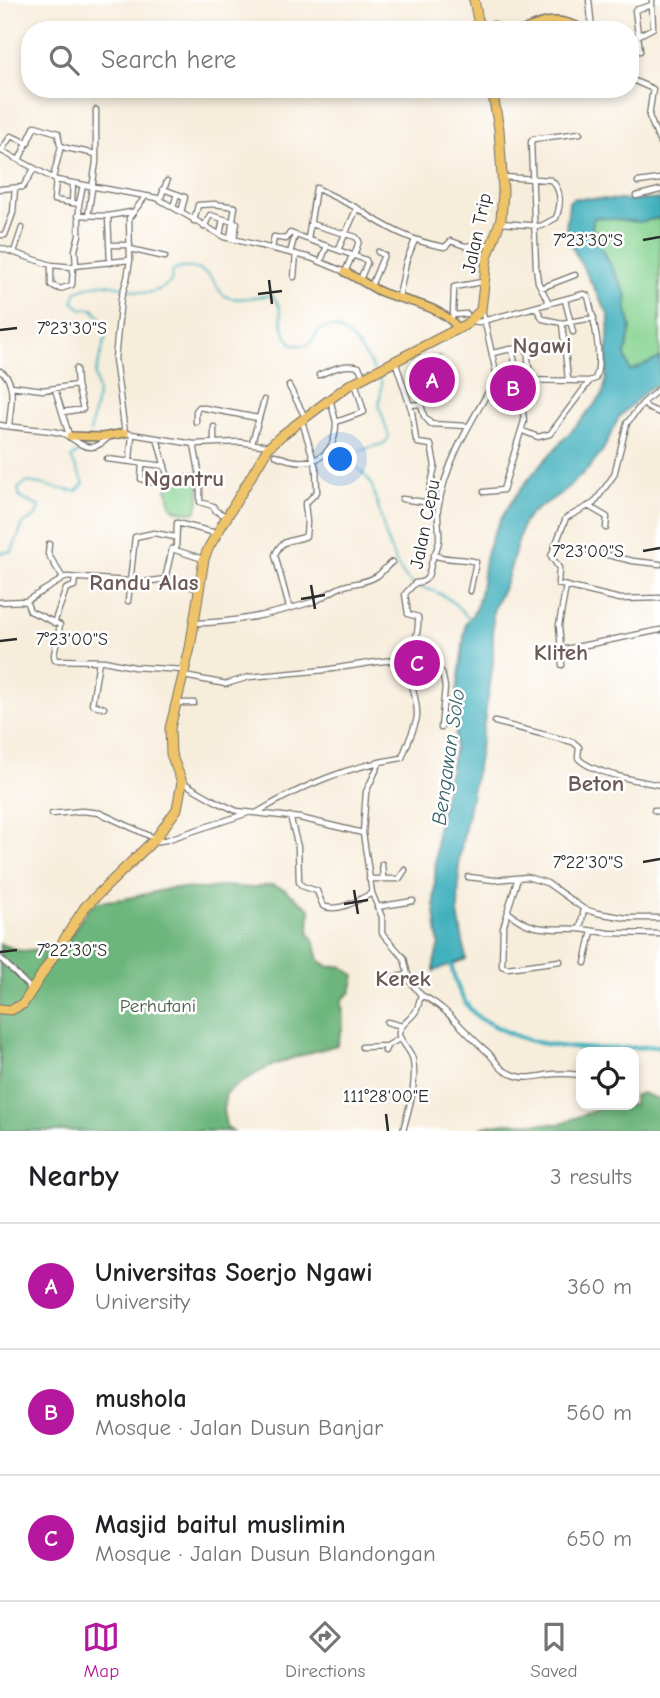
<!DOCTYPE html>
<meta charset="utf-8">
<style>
body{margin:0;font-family:"Comic Neue",sans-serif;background:#f6f6f6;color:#202124}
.controls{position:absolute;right:21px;bottom:21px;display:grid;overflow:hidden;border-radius:14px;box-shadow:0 4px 10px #0003}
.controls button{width:63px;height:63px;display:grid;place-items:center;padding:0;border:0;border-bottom:2px solid #e0e0e0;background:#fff;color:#202124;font:35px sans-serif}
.you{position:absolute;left:341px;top:460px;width:24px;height:24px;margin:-18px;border:5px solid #fff;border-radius:50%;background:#1a73e8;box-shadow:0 0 0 10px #1a73e833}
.badge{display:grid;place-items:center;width:46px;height:46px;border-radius:50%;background:#b5179e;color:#fff;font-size:23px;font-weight:700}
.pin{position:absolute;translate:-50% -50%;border:4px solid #fff;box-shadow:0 2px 7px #0006}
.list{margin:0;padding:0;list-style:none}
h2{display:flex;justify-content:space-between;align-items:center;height:91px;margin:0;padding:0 28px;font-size:30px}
h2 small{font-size:23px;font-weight:400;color:#757577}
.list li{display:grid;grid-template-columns:46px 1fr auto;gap:21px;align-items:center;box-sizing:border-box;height:126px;padding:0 28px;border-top:2px solid #e0e0e0}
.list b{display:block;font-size:26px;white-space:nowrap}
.list p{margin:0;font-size:23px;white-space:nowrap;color:#757577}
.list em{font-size:23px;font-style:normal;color:#757577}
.icon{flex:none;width:38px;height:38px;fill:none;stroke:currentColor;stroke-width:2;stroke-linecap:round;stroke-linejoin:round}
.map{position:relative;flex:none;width:660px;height:1131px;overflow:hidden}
.search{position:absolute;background:#fff;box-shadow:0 4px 10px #0003;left:21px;right:21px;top:21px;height:77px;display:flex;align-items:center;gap:18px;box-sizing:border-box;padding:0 24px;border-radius:28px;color:#757577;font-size:26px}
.sheet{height:469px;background:#fff}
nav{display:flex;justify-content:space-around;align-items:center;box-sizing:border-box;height:98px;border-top:2px solid #e0e0e0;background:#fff;font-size:19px;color:#757577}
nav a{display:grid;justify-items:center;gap:4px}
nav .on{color:#b5179e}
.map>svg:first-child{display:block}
.green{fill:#86d391;stroke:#587f5e;stroke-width:2}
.forest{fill:#6cb57b;stroke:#4c7053;stroke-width:2}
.water{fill:#42b1be;stroke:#366e74;stroke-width:2}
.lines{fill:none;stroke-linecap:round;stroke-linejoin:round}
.stream{stroke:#42b1be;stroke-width:2}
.river{stroke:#42b1be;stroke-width:4.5}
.minor-casing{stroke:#726f69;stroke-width:7}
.major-casing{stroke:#726f69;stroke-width:10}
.highway-casing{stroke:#726f69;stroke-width:11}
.minor{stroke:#fff;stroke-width:4.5}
.major{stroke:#efc469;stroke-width:7}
.highway{stroke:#efc469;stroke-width:9}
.ticks{fill:none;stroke:#2b2b2b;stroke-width:2.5}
.labels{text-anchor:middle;stroke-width:5;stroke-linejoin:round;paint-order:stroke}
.street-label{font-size:19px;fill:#2b2b2b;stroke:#fff}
.park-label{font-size:19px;fill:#465d4a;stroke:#fff}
.water-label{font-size:21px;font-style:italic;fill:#346166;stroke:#fff}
.quarter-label{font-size:23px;font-weight:bold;fill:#6c5a58;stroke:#fff}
.ticks-label{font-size:18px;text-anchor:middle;fill:#2b2b2b;stroke:#fff;stroke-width:5;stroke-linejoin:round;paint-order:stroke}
</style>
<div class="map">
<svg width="660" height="1131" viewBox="0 0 660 1131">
<rect width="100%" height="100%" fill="#fff"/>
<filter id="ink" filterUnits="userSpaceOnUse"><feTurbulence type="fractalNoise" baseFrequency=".0143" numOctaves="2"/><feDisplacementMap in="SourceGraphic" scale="14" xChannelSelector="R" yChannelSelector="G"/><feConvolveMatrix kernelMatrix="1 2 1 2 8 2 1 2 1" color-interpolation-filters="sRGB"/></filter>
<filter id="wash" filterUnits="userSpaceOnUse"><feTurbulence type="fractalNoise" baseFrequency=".00686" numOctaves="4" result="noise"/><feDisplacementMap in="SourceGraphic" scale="28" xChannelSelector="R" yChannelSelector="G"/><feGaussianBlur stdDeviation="1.57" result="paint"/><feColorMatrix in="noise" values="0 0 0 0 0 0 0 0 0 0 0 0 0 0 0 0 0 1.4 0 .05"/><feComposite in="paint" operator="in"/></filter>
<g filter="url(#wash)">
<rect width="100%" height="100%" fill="#f7eddb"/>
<path class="green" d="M597 217 638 222 660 218V358L632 371H630L625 355 631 329 626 304 627 296 592 230 593 219Z
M440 357 443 374 422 377 420 360Z
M199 478V502L195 513 179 511 171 506 167 487 179 480Z"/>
<path class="forest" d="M272 885 284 889 310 909 309 933 315 944 319 960 329 967 342 966 355 976 351 992 342 1000 343 1026 337 1045C291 1058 265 1064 226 1093L223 1110 226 1126 233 1131H0V944L21 951 52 948 60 952 88 909 97 902 124 899 172 888 206 889 224 886 251 888Z
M642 1093 660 1100V1131H478L483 1127 505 1123 559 1124 610 1105H634V1096Z"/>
<path class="water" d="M573 198C602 198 631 203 660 199V218L639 222 597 217 593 219 592 230 627 296 626 304 631 329 625 355 630 371 660 358V384L649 388 619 417 603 450 588 469 563 492 530 514 523 524 506 583 496 603 493 612V664L478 762 459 858 458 913 466 959 434 971V963L439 945 434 903 437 830 455 746 457 691 466 623C485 604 480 574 487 551 507 488 564 445 603 394L606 380 609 316 570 243 566 229 569 202Z"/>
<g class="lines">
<path class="stream" d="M377 374 382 384 379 405 389 437 385 443 356 452 353 456C354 470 368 474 372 486 382 514 387 560 409 581 417 589 429 588 438 593 452 599 461 610 470 620
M90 433 98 393 95 375 106 336 101 318 93 309H82L73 302 77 291C86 288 96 283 105 284 131 285 144 304 171 282L172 272C184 264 205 268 213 280 218 286 219 293 227 297 241 302 258 295 272 296 287 308 275 329 294 345H309C313 340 317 330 323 328 345 321 365 355 374 370
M0 553 12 551 23 524 35 517 40 507 20 498 18 489 26 482C46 483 58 491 77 491L84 483 71 458 84 448"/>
<path class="river" d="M450 959C454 979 460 1001 477 1016 481 1020 487 1022 491 1024 542 1054 603 1050 660 1046"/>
</g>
</g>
<g filter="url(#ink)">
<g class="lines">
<g class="minor-casing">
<path id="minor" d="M589 0 592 30
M480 26 494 24 497 30
M630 40 653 28 652 5
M640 51 635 10 652 5V0
M630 79 653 89 649 116 660 143
M0 150 56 180 157 198 224 237 311 258 345 272 352 256
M1 151 11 136 28 143
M19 160 35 126 58 133 60 145 66 148 96 154
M53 178 61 146
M56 180 54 200 79 204
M638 182 660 179
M0 189 23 187 34 169
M163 189 185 197 181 212
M636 196 660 190
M145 197 129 218 130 260 127 279 121 298 115 359 125 433 194 444 239 442 270 446
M160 200 167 181
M72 203 73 183
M173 207 177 194
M78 215 108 216 131 212
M88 216 96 162V110
M108 216 110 263
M194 221 198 205 215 204 235 207 230 238
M500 223 541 226 556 218C561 205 562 190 551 180L503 177
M311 224 356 237 359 241 354 256
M204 227 210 215 237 223 234 239
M0 235H5L13 213 15 188
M220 235 223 219
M308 239 316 188 357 208
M109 245H130
M0 248 51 265V285L60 289 72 285 73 266 130 260
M272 248 274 237 286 239 290 233 366 260 367 263 360 280
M130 249 165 257
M338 250 357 208C385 227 412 242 445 247L451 241 465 246 491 244
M14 252 22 228
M290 253 295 235
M321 261 327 246
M51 265 73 267
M76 266 75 250 79 235V204L83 185
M294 277 296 254
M371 286 384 255 378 252
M541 288 575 275
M399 297 406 262 415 240
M565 300 573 332
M549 303 538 282 536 267 531 142 533 139 580 133
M536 308 543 319 562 323 594 318
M453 315 467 314
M451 319 453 315 454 287 482 282
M472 321 479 322 584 294 588 296C593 316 604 360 595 379L589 381 504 380
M562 323 568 379
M512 349 516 368 521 370 529 368
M493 353 511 349 527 348 529 368 535 379
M395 361 412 412 416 440 418 443 431 445 435 466 427 502
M76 369 77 385
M0 371C18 380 10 409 9 426
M319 375C333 369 345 363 359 367L363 376
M11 386 43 390 77 385 83 409 63 412
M289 386 305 417
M660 388 643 403 627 423 614 475 594 503 566 518 551 556 559 568 558 584 620 599 660 598
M55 389 69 435
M330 399 336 422
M643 403 648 408 660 413
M410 405 421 404 424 416 431 424 467 426
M196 422V411L199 407 258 418
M0 425C20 429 41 428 61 433 72 436 79 447 91 447 98 447 105 441 110 436
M523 431 538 437 550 434 589 382
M157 438 169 482
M214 443V427
M252 443 264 400
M194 444 200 477V502L213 506 216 511 226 516
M275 455C307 469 336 461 336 422L364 412 355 382
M107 459 165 466
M130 460 132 434
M142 465 141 479 164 485 179 479 200 477
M484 492 503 490 524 421C524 407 510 383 497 377
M402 499 439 504
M588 506 607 517 606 528
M557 543 633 561 660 564
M49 544 48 554 63 578
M176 550 177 523 216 533
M434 555C447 561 462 557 476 562L470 591
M165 579 172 549 203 559
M26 601 30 611 60 625 54 655 55 660 104 661 134 667 184 670
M128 601 135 537 154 533 175 537
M0 602 26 601 66 577 144 582 165 579 198 589
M289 607 275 555C282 537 294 542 306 536L307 522 305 504 317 492 316 468 302 421
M54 623 66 589 74 586 75 578
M194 623C235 623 273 614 312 602 322 599 331 591 341 587 353 582 365 584 377 576 383 572 386 566 392 562
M561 650 660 630
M99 661 92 704 104 708
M562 665 559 625 566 586
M410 667 442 672 445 687 441 728
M184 676 226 684 249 677 325 670 376 662 394 660 410 663
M178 703H194
M495 722 573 742 579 747 578 758C591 773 639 781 660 785
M380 762 366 792 363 833 372 893 382 917V933L404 958 409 980 421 995C419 1000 419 1006 416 1011 412 1018 401 1024 399 1032 397 1039 411 1049 413 1060 417 1085 409 1107 403 1131
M182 782 217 802 237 811 300 818 363 833
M654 810 660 812
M258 812C305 784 349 766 402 758 405 748 417 724 417 716 418 699 409 683 410 666 411 649 420 634 418 617L408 614 405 594 415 583C431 582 428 573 432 561 434 554 438 548 439 541 440 529 437 520 438 509 446 459 473 419 497 377L482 309
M52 814 82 811 100 813 154 838
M290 816 298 847 299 882 302 886 317 891 323 906C339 913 358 900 372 893
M153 842 166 840 248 813
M382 864 383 878
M468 877 494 880 527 877 547 883 584 909 597 913 627 918H660
M518 878 508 909V912C532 933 551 928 580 929
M369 879H399L405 870
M377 907 413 901
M584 909 580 929 609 933 660 934
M508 912 503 928 502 966 507 968 560 961
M0 958 31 989
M585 963 592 931
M394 977 408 975
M421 995C447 1007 462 1030 483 1048 500 1061 494 1071 521 1077 531 1079 543 1075 554 1074 563 1073 572 1074 581 1075
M387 1022 402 1026
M362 1047 387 1046
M385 1051 387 1046 399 1039"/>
</g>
<g class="major-casing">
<path id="major" d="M523 30C547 19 561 17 585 30
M345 272C357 278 368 285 379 291 406 303 438 303 458 328
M70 436 102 437 125 433"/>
</g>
<g class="highway-casing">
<path id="highway" d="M474 0 480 30
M0 1009 11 1010 23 1004 85 907 156 838 177 809 182 782 171 754 170 728 190 648 204 559 209 547 268 448 282 435 349 385 467 324 481 310 487 258 501 219 503 191 499 129 492 89"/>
</g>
<use href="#minor" class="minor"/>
<use href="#major" class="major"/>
<use href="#highway" class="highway"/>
</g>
</g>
<path class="ticks" d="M643 240 660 237M269 280 272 304M258 294 282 291M0 330 17 328M643 551 660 548M311 585 315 609M301 599 325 595M0 641 17 639M643 862 660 859M354 890 358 914M344 904 368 900M0 952 17 950M386 1114 388 1131"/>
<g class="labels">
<g class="street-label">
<text transform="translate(476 233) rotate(-78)" y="7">Jalan Trip</text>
<text transform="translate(424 524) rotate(-79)" y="7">Jalan Cepu</text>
</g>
<g class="park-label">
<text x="158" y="1012">Perhutani</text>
</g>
<g class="water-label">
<text transform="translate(448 757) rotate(-82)" y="7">Bengawan Solo</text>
</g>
<g class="quarter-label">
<text x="542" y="353">Ngawi</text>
<text x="184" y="486">Ngantru</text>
<text x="144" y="590">Randu Alas</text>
<text x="561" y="660">Kliteh</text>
<text x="596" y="791">Beton</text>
<text x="403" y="986">Kerek</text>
</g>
</g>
<g class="ticks-label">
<text x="588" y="246">7°23'30"S</text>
<text x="72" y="334">7°23'30"S</text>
<text x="588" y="557">7°23'00"S</text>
<text x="72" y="645">7°23'00"S</text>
<text x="588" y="868">7°22'30"S</text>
<text x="72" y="956">7°22'30"S</text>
<text x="386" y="1102">111°28'00"E</text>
</g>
</svg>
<div class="controls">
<button><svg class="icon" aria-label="locate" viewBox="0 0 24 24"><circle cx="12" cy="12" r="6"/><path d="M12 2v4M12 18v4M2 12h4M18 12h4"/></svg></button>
</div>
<div class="you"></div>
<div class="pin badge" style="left:432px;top:380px">A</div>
<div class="pin badge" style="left:513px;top:388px">B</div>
<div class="pin badge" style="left:417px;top:663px">C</div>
<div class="search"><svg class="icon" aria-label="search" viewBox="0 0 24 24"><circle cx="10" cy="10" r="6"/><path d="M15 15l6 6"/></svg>Search here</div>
</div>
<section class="sheet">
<h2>Nearby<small>3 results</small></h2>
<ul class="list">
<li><span class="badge">A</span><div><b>Universitas Soerjo Ngawi</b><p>University</p></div><em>360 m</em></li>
<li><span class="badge">B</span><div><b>mushola</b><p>Mosque · Jalan Dusun Banjar</p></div><em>560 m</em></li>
<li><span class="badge">C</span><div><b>Masjid baitul muslimin</b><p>Mosque · Jalan Dusun Blandongan</p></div><em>650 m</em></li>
</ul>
</section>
<nav>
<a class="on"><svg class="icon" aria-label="map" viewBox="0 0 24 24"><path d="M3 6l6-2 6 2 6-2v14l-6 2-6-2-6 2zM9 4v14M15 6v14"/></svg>Map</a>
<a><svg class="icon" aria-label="directions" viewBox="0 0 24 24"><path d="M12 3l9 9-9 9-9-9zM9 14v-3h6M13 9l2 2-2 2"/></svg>Directions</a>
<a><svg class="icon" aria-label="saved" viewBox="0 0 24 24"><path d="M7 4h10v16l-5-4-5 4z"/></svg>Saved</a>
</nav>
